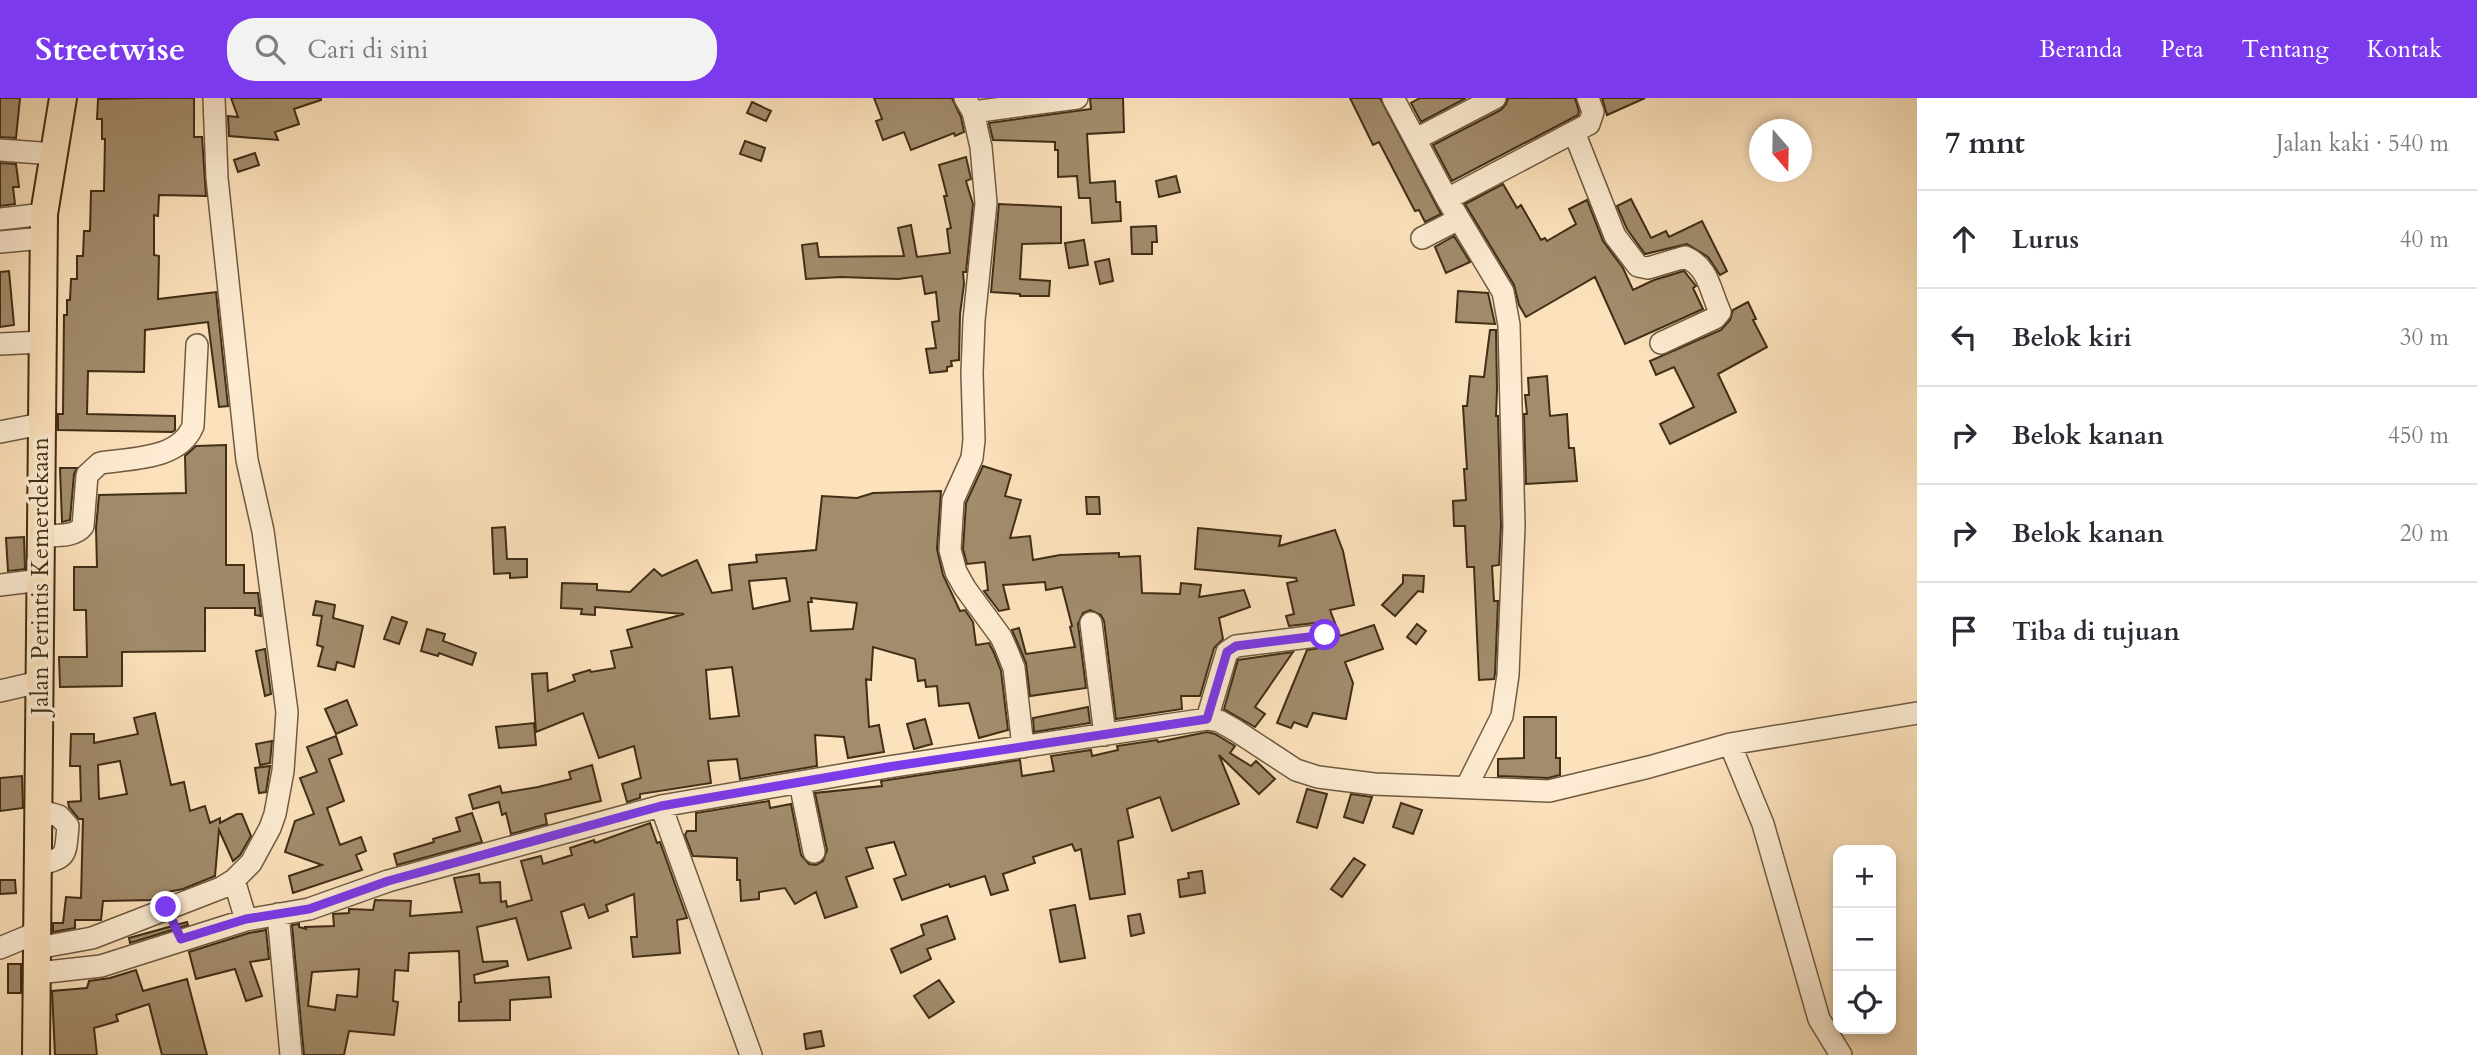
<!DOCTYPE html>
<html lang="id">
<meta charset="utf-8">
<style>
body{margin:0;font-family:Cardo,serif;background:#f2f2f3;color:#2b2b33}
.controls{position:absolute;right:21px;bottom:21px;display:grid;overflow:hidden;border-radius:14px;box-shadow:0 4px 10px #0003}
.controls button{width:63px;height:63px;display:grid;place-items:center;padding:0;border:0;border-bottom:2px solid #e1e1e2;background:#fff;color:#2b2b33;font:35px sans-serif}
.compass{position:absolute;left:1749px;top:21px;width:63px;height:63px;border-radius:50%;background:#fff;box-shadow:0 4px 10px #0003;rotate:160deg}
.stop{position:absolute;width:21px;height:21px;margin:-16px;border:5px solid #7c3aed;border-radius:50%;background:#fff}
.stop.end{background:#7c3aed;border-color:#fff;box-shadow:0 2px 7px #0008}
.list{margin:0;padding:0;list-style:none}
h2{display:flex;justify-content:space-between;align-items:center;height:91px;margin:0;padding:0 28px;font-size:30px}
h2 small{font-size:23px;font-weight:400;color:#7c7c81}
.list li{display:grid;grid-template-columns:46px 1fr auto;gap:21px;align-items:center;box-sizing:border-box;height:98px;padding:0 28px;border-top:2px solid #e1e1e2}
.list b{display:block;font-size:26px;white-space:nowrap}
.list em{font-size:23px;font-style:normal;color:#7c7c81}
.icon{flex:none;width:38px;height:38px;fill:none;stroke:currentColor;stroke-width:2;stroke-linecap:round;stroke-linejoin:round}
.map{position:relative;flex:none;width:1917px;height:957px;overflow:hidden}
header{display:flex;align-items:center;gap:42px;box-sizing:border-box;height:98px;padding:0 35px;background:#7c3aed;color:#fff}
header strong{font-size:33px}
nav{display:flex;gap:38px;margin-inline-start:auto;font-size:24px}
.search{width:490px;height:63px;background:#f2f2f3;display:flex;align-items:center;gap:18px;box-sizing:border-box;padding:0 24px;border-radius:28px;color:#7c7c81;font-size:26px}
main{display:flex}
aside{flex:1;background:#fff}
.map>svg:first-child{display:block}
.building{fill:#a28c6c;stroke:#402e16;stroke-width:2;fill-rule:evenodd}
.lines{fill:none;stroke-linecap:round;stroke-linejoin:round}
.minor-casing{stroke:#6f5b40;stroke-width:24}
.major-casing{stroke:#402e16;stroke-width:30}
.minor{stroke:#fdecd3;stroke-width:21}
.major{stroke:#fce2bc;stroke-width:26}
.route{stroke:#7c3aed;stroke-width:9}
.labels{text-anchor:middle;stroke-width:7;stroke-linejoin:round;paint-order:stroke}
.street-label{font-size:24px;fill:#402e16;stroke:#fdecd3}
</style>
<header>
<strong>Streetwise</strong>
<div class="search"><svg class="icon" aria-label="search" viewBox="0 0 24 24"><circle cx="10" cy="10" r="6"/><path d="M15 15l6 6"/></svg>Cari di sini</div>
<nav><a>Beranda</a><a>Peta</a><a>Tentang</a><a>Kontak</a></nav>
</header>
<main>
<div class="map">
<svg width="1917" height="957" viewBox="0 0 1917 957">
<rect width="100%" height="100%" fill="#fce2bc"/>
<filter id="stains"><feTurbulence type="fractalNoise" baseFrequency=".00286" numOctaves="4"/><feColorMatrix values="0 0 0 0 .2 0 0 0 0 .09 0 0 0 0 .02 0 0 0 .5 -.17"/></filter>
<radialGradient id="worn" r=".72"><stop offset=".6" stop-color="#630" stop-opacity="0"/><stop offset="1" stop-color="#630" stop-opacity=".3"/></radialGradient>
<path class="building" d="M0 0H20L16 40 0 39Z
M146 0H194V39H202L206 98 159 97 158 118 154 117V157L159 158 158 201 216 194 228 308 219 309 208 224 145 232 144 274 88 273 87 316 175 318V332L172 334 58 332V316H63L64 217H67V202H70L71 181H77V158H83L84 133H90L91 93H104L105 41H102V21H97L98 1Z
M231 0H321V2L294 11 299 26 275 34 278 42 229 38 228 18 238 19Z
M874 0H952L961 19 964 34 955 38 954 35 911 52 904 34 883 42 876 23 882 21Z
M1090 0H1123L1124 34 1087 36 1090 85 1115 83 1116 104H1120L1121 123 1092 125 1090 100H1079L1077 78 1058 79V52H1055V44L993 42 989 25 1091 11Z
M1350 0H1380L1441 116 1425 124 1419 112 1415 113 1379 44 1373 47Z
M1420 0H1466L1421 24 1411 5Z
M1508 0H1575L1579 14 1578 17 1452 83 1433 47 1501 12 1506 6Z
M1602 0H1645L1607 17Z
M752 4 771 13 766 23 747 15Z
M745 43 765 50 761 63 740 56Z
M255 55 259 67 238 74 234 62Z
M966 59 971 81 966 83 973 106 966 174H963L964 186 960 216 959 262 951 263 952 268 947 269V273L930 275 926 251 936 250 932 224 939 223 936 194 925 196 922 178 898 181 841 179 806 181 802 147 817 145 819 159 904 158 898 130 911 127 917 159 950 155 947 131 951 130 944 98H947L939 67Z
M0 65 16 66 19 89H13L15 106 0 108Z
M1176 78 1180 94 1159 99 1156 83Z
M1503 86 1517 110 1521 107 1541 142 1545 140 1547 143 1576 126 1569 111 1587 102 1603 143 1623 170 1633 192 1654 182 1684 173 1696 188 1693 190 1703 211 1625 246 1595 179 1526 219 1519 207 1514 187 1465 106Z
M1631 101 1651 140 1666 133 1669 139 1702 123 1727 173 1720 177 1708 159 1687 146 1645 156 1627 131 1617 108Z
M999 106 1061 109V145L1022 146 1020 181 1050 183 1049 198H1020V196L991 194Z
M1156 128 1157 144H1152V156H1132L1131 129Z
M1454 138 1470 164 1446 175 1435 149Z
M1084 142 1088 167 1069 170 1065 145Z
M1109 161 1113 183 1100 186 1095 164Z
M9 173 14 227 0 229V174Z
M1458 193 1488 195 1495 226 1456 224Z
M1748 204 1756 221 1753 222 1767 249 1718 276 1736 314 1670 346 1660 326 1694 309 1674 269 1656 277 1650 263 1721 232 1730 222 1733 212Z
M1490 232H1496L1497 292 1496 318H1498L1501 428 1499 467 1492 468 1494 503H1498L1495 576 1494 581 1479 582 1474 469H1467L1465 428H1454L1453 403 1466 402 1464 371H1467L1463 308H1467L1470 278 1484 279Z
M1547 278 1550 318 1567 316 1569 350H1574L1577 383 1526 386 1524 316H1527L1525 297H1529L1528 280Z
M226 347V467H244V495H258L261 518 255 517V510H205V553L122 554V588L60 589 59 559H87L86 512H74V469H97L96 430 99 397 186 395 185 358 196 348Z
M983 368 1011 377 1005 398 1021 402 1010 440 1030 438 1033 462 1060 457 1086 456 1119 455V459L1140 458 1142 495 1180 496 1181 485 1201 487 1199 499 1244 492 1250 509 1219 520 1223 541 1214 550 1200 598H1181L1182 611 1116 621 1104 523 1101 517 1090 512 1083 515 1078 526 1086 590 1030 598 1026 565 1012 532 1019 530 1026 556 1075 549 1070 529 1072 528 1062 489 1046 492 1045 484 1003 487 1009 511 999 513 984 493 988 492 985 464 967 466 963 451 966 405Z
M60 370H77L74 376 70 422 62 424Z
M941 393 937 451 943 477 960 513 965 512 973 524 976 547 989 545 994 555 1001 573 1008 632 979 640 969 605 939 608 937 588 926 589 925 582 918 583 915 561 873 549 871 582 866 581 869 629 879 627 884 654 848 660 844 639 815 637 817 668 740 681 737 661 708 663 711 685 640 696V700L627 704 622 686 641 680 634 648 599 660 583 615 536 634 532 576 547 575 548 593 575 583 573 577 590 572 591 574 615 570 611 553 632 549 627 532 684 516 595 509V517L581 516 582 511 561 510 562 485 597 486V492L630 494 654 471 662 478 697 462 712 495 732 492 729 467 757 464 756 457 816 452 822 398 857 400 873 395ZM786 480 790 503 753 511 749 483ZM811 500 857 505 853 531 811 533 808 504H812ZM732 569 739 618 710 621 706 572Z
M1086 399H1099L1100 416H1087Z
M505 429 507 461H527V479L510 480V475L494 476 492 430Z
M1198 430 1281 438 1279 448 1335 432 1343 453 1354 507 1330 512 1340 538 1374 527 1383 551 1345 564 1353 585 1346 621 1313 615 1307 629 1294 624 1291 630 1277 625 1307 552 1332 548 1337 543 1338 535 1331 525 1324 524 1289 528 1286 518 1294 516 1287 485 1297 483 1296 480 1195 471Z
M24 439 25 471 8 473 6 440Z
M1403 477 1424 478 1423 494 1418 493 1395 518 1382 507 1403 485Z
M316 503 335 507 333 520 363 528 354 569 337 564 335 572 318 568 323 549 317 547 322 518 313 517Z
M392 519 407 524 399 546 384 541Z
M1417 526 1426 533 1416 546 1407 539Z
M427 531 445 536 443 543 476 555 472 567 439 555 438 558 421 553Z
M265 551 271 596 265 598 256 553Z
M1293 554 1255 609 1265 616 1255 629 1224 611 1238 562Z
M347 602 357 627 336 636 325 611Z
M1088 609 1090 625 1034 634 1033 620Z
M155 615 171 687 184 684 190 713 205 708 210 725 220 720V725L237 716H242L251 738 240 757 233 763 219 732 215 778 183 791 162 795V799L154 802 103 803 101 822H75V830L53 834V825H63L66 799 81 800 83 721H79L69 709 68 704 81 703 80 668H70L71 636H94V645L138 636 134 620ZM120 663 127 696 99 701 98 667Z
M1524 619H1556V660H1560V677L1548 680 1498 678V661L1524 660Z
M925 621 932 646 914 651 907 626Z
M534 625 536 647 499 650 496 629Z
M1207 634 1215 636 1235 648 1230 655 1251 668 1256 663 1275 681 1259 696 1219 657 1239 706 1172 733 1160 699 1127 711 1133 739 1118 743 1125 796 1090 801 1081 751 1075 753 1072 746 1033 759 1035 765 1003 776 1008 792 991 797 985 778 950 789 949 786 902 802 894 781 906 777 894 744 866 750 873 770 846 779 857 809 825 820 816 794 795 806 785 790 759 794V801L741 803 740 782H737V760L693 758 685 737 687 733H696V715L769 703 770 710 791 706 801 757 809 766 816 767 823 763 827 752 815 695 882 688 881 683 1020 662 1022 678 1054 673 1051 658 1091 652 1092 658 1118 652 1117 648 1157 642 1158 644Z
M336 638 342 656 329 661 344 703 327 710 340 747 361 739 366 753 356 757 362 772 293 795 289 778 322 767 285 754 295 723 314 716 300 680 317 674 307 649Z
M272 643 270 665 260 667 256 646Z
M592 667 601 703 545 716 547 726 511 736 506 715 502 717 499 704 473 711 469 697 500 688 502 695 538 689 571 681 569 674Z
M270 668 266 694 259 695 255 670Z
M22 678 23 710 0 713V680Z
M1307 691 1327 696 1317 730 1297 724Z
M1351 696 1372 699 1363 725 1344 719Z
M1401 705 1422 712 1413 736 1393 729Z
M472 715 482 744 397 767 394 756 434 744 433 741 460 733 456 720Z
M650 725 657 745 660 744 687 820 677 822 680 855 633 859 631 839H637L634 796 606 807 608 813 589 820 584 806 561 814 571 850 528 862 516 820 477 829 483 864 507 863 508 868 474 877 475 885 549 879 551 899 510 902V922L459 923V904H461L459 853 409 855 408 873 395 872 393 903 398 904 394 937 349 933 344 957H304L292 827 299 826V829L306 831 305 829 334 828 333 816 349 815V811L373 812 375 802 411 803 410 818 462 814 454 780 479 776 480 785 500 784 501 804 506 803 507 809 532 802 521 763 541 758 543 766 572 757 570 750 594 742 595 745ZM359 871 357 899 337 897 335 912 308 908 312 874Z
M1354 760 1365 767 1342 799 1331 791Z
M1202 773 1205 795 1180 799 1178 782 1189 780 1188 775Z
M0 782H15L16 795 0 796Z
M1075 807 1085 860 1060 864 1050 812Z
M1140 816 1144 835 1131 838 1128 818Z
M947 818 955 841 927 851 931 861 901 875 891 851 924 837 921 827Z
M187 824 188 827 130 845 129 840Z
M266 832 269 861 250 864 262 898 246 903 235 871 196 881 189 854 249 835Z
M8 866H21V895H8Z
M136 872 143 893 187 881 207 957H162L149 906 116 917 118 923 94 930 97 957H55L52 893 87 890 89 883 110 880Z
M939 882 954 904 929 920 914 898Z
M821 933 824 948 806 951 804 936Z"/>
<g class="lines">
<g class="minor-casing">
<path id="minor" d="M965 0 973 14 981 49 986 105 974 222 972 275 974 342 972 360 953 402 950 452 956 474 965 490 1001 539 1006 550 1014 570 1023 649
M1393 0 1447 101 1503 194 1509 227 1514 428 1508 577 1502 618 1467 688
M973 14 1077 0
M1574 34 1615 138 1638 168 1648 170 1685 159C1709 169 1710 193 1720 214L1715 220 1661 245
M1416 41 1495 0
M0 52 54 56
M1447 101 1589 26 1593 14 1588 0
M0 121 44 116
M1422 140 1459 121
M0 144 43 140
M0 246 42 244
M0 334 41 326
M40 438C54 437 74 440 83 428L87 377 100 365C132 360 179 362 193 328L197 247
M0 487 40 482
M1091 525 1105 637
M0 593 39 584
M1207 621 1227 554 1236 548 1325 537
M1730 646 1763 726 1819 921 1841 957
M800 685 814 754
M661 708 751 957
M37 767C68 759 65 759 68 728L59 718 37 712
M234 782 246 822
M278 816 291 957
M0 850 36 835
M37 850 92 840 221 790 234 782 251 765 270 730 275 716 283 673 287 614 263 433 247 362 217 80 214 0
M38 875 101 868 246 822 309 811 388 783 661 708 888 669 1207 621 1219 623 1235 632 1296 672 1318 679 1374 686 1549 693 1649 669 1730 646 1917 615"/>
</g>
<g class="major-casing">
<path id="major" d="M36 957 44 116 63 0"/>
</g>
<use href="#minor" class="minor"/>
<use href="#major" class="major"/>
</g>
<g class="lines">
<path class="route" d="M166 809 181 841 246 821 309 811 388 783 661 708 888 669 1207 621 1227 554 1236 548 1325 537"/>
</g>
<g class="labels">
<g class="street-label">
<text transform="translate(40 478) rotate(-90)" y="8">Jalan Perintis Kemerdekaan</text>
</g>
</g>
<rect width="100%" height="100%" filter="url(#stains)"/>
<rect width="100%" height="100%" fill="url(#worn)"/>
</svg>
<div class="controls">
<button>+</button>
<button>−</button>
<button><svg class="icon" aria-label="locate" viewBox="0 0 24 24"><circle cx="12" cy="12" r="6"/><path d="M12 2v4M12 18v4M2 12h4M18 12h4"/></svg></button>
</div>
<svg class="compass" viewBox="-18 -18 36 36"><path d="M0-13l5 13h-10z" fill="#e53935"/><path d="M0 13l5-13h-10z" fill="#7c7c81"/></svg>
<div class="stop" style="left:1325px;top:537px"></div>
<div class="stop end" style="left:166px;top:809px"></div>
</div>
<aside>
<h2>7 mnt<small>Jalan kaki · 540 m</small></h2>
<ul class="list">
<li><svg class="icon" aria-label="ahead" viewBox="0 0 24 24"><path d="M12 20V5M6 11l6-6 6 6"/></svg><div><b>Lurus</b></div><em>40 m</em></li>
<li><svg class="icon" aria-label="left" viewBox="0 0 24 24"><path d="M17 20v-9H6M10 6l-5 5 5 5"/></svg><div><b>Belok kiri</b></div><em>30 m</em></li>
<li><svg class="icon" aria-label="right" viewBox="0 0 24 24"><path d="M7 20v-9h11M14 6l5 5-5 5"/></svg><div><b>Belok kanan</b></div><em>450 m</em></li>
<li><svg class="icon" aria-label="right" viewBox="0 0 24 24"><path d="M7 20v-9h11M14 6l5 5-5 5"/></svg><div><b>Belok kanan</b></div><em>20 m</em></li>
<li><svg class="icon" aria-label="arrive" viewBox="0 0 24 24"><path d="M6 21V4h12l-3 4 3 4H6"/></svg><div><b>Tiba di tujuan</b></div></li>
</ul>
</aside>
</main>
